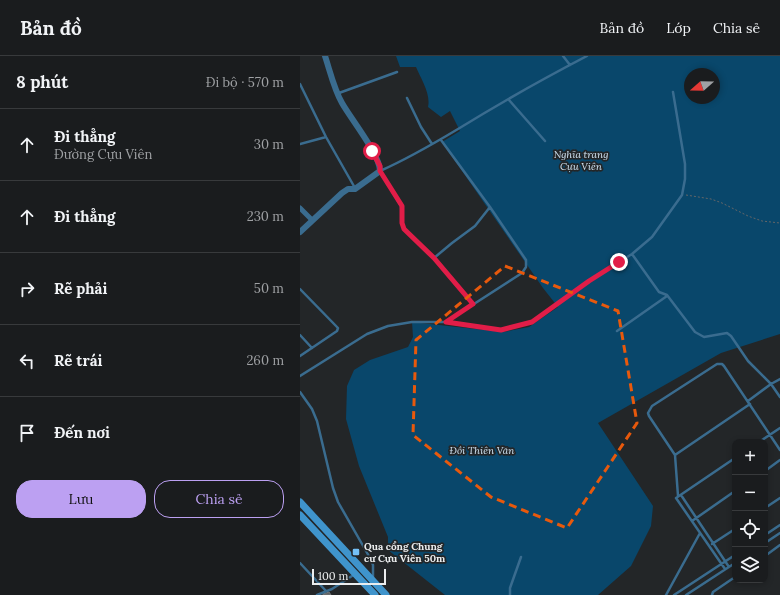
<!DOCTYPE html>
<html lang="vi">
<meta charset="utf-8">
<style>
body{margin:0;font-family:Lora,serif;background:#232527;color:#f1f3f6}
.controls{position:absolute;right:12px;bottom:12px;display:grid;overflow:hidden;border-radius:8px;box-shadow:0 2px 6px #0003}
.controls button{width:36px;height:36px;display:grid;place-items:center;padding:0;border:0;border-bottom:1px solid #383a3c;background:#1a1c1e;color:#f1f3f6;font:20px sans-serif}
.compass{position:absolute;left:384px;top:12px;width:36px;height:36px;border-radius:50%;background:#1a1c1e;box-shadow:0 2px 6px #0003;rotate:250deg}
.scale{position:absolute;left:12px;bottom:10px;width:74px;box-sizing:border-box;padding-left:4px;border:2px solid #ebedee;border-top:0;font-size:11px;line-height:14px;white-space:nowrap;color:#ebedee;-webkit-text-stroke:3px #232628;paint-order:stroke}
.stop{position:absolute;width:12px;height:12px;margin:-9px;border:3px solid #e11d48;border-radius:50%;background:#fff}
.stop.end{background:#e11d48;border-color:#fff;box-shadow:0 1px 4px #0008}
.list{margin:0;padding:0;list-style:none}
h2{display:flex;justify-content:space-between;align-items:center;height:52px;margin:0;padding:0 16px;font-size:17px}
h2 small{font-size:13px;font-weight:400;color:#9fa1a4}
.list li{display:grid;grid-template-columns:26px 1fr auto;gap:12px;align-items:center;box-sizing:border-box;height:72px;padding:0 16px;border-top:1px solid #383a3c}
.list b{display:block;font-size:15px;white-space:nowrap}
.list p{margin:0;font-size:13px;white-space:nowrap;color:#9fa1a4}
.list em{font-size:13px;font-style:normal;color:#9fa1a4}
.actions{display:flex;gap:8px;padding:12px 16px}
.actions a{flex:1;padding:9px 0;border:1px solid #bca0f2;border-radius:16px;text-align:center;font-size:14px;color:#bca0f2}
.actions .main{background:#bca0f2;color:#111}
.icon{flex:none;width:22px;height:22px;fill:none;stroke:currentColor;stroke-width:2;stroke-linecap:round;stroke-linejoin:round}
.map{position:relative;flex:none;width:480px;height:539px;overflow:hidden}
header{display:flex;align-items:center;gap:24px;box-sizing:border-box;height:56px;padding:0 20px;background:#1a1c1e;border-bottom:1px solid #383a3c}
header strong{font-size:19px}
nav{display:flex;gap:22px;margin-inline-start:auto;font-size:14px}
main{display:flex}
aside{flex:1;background:#1a1c1e}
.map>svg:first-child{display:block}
.green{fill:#09476b;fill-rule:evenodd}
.building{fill:#5f6263;stroke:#757779}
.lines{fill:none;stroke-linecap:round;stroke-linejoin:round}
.path{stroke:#646668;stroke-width:1;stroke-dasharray:2 2;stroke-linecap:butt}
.service{stroke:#3a6c8f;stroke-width:2.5}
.minor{stroke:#3a6c8f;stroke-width:5}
.tertiary{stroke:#3a6c8f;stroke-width:6}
.secondary{stroke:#3f94cc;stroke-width:7}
.route{stroke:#e11d48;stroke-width:5}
.marked{fill:none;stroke:#e8590c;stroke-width:3;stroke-dasharray:8 5;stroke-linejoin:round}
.poi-dot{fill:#74c0f6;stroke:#232628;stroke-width:1.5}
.labels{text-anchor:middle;stroke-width:3.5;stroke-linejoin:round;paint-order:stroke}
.park-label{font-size:10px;font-style:italic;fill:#cfe2f1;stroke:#232628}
.poi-label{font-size:10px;font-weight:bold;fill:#ebedee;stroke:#232628;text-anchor:start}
</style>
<header>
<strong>Bản đồ</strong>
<nav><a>Bản đồ</a><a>Lớp</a><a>Chia sẻ</a></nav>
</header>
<main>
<aside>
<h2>8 phút<small>Đi bộ · 570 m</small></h2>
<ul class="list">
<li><svg class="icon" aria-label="ahead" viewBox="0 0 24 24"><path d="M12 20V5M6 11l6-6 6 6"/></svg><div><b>Đi thẳng</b><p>Đường Cựu Viên</p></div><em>30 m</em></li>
<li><svg class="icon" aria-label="ahead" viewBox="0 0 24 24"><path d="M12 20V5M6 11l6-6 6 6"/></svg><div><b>Đi thẳng</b></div><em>230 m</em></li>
<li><svg class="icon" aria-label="right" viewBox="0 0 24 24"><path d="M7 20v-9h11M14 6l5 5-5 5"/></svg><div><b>Rẽ phải</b></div><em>50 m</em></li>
<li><svg class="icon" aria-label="left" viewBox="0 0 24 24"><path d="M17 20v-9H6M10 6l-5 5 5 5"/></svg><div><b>Rẽ trái</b></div><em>260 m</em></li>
<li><svg class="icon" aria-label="arrive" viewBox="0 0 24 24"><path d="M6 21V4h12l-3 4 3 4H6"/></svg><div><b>Đến nơi</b></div></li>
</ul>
<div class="actions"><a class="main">Lưu</a><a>Chia sẻ</a></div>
</aside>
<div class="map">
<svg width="480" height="539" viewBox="0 0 480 539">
<rect width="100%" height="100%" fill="#232628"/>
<path class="green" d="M96 0H480V278L421 297 298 367 353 450 351 470 331 510 298 539H145L88 494V481L59 410 46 363 47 330 54 314 70 304 108 291 113 281 112 266 203 276 229 271 258 251 243 232 142 86 160 75 150 55 141 61 128 51C131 38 121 23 116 11H100ZM390 18H414V42H390Z"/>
<path class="building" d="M29 536 31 539H23V538Z"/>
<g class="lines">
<path class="path" d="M386 139 411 143 422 147 448 160 462 165 480 167"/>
<path class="service" d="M263 0 270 9
M0 28 26 81 55 132
M39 37 97 16
M107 42 121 71 132 88
M209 44 245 85
M141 84 190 151 226 204V211L222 217 146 266
M0 88 26 81
M332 198 359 236 367 239 395 276 404 281 427 277 431 280 448 305 471 328 480 341
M134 202 152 187 175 170 190 151
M0 233 38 272 37 275 0 300
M173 248 134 202 104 173 102 167 101 150 80 115C107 103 133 88 158 73 200 47 243 23 287 0
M317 275 367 240
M0 279 12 292
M0 320 67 278 88 270 112 266H145L201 274 232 266 289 225 332 198 352 181 382 139 385 123V108L373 36
M0 336 12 353 17 365 33 432 38 446 70 502 73 509V525L68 530
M448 345 471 328 480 323
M459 386 480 372
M375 399 450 348
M465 415 480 404
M381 439 429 511
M378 440 375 399 349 360 348 357 352 350 417 308H422L424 310 480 394
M465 452 480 442
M392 465 435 435
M465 479 480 469
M465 487 480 477
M412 488 435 473
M465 500 480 489
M0 507 26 535
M425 513 376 442 435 402
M17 539 32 533 55 518
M210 539V532L221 501
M366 539 400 477
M374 539 435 499
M386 539 435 507
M412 539 413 536 435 521"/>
<path class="minor" d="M0 152 12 164"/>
<path class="tertiary" d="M0 176 42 137 48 133H55L80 115C80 99 51 63 42 47 34 33 30 15 25 0"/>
<path class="secondary" d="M0 446 86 539
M0 459 75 539"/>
</g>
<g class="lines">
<path class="route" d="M72 95 80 110V115L102 150V167L104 173 134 202 173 248 146 266 201 274 232 266 289 225 319 206"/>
</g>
<path class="marked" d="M205 210 318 255 337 367 267 472 191 441 113 379 116 284Z"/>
<rect class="poi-dot" x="52" y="492" width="8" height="8" rx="2"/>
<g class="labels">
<g class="park-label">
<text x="281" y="102">Nghĩa trang<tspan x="281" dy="12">Cựu Viên</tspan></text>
<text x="182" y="398">Đồi Thiên Văn</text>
</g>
<g class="poi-label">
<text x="64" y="494">Qua cổng Chung<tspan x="64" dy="12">cư Cựu Viên 50m</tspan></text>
</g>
</g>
</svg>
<div class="controls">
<button>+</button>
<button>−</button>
<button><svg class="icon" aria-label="locate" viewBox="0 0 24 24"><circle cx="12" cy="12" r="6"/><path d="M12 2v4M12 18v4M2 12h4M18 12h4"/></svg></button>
<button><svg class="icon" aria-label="layers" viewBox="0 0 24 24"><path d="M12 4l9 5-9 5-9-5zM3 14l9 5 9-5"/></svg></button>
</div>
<svg class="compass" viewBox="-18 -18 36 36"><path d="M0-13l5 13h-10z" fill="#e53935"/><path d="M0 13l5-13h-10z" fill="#9fa1a4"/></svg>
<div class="scale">100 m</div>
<div class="stop" style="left:72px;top:95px"></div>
<div class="stop end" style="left:319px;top:206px"></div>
</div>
</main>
